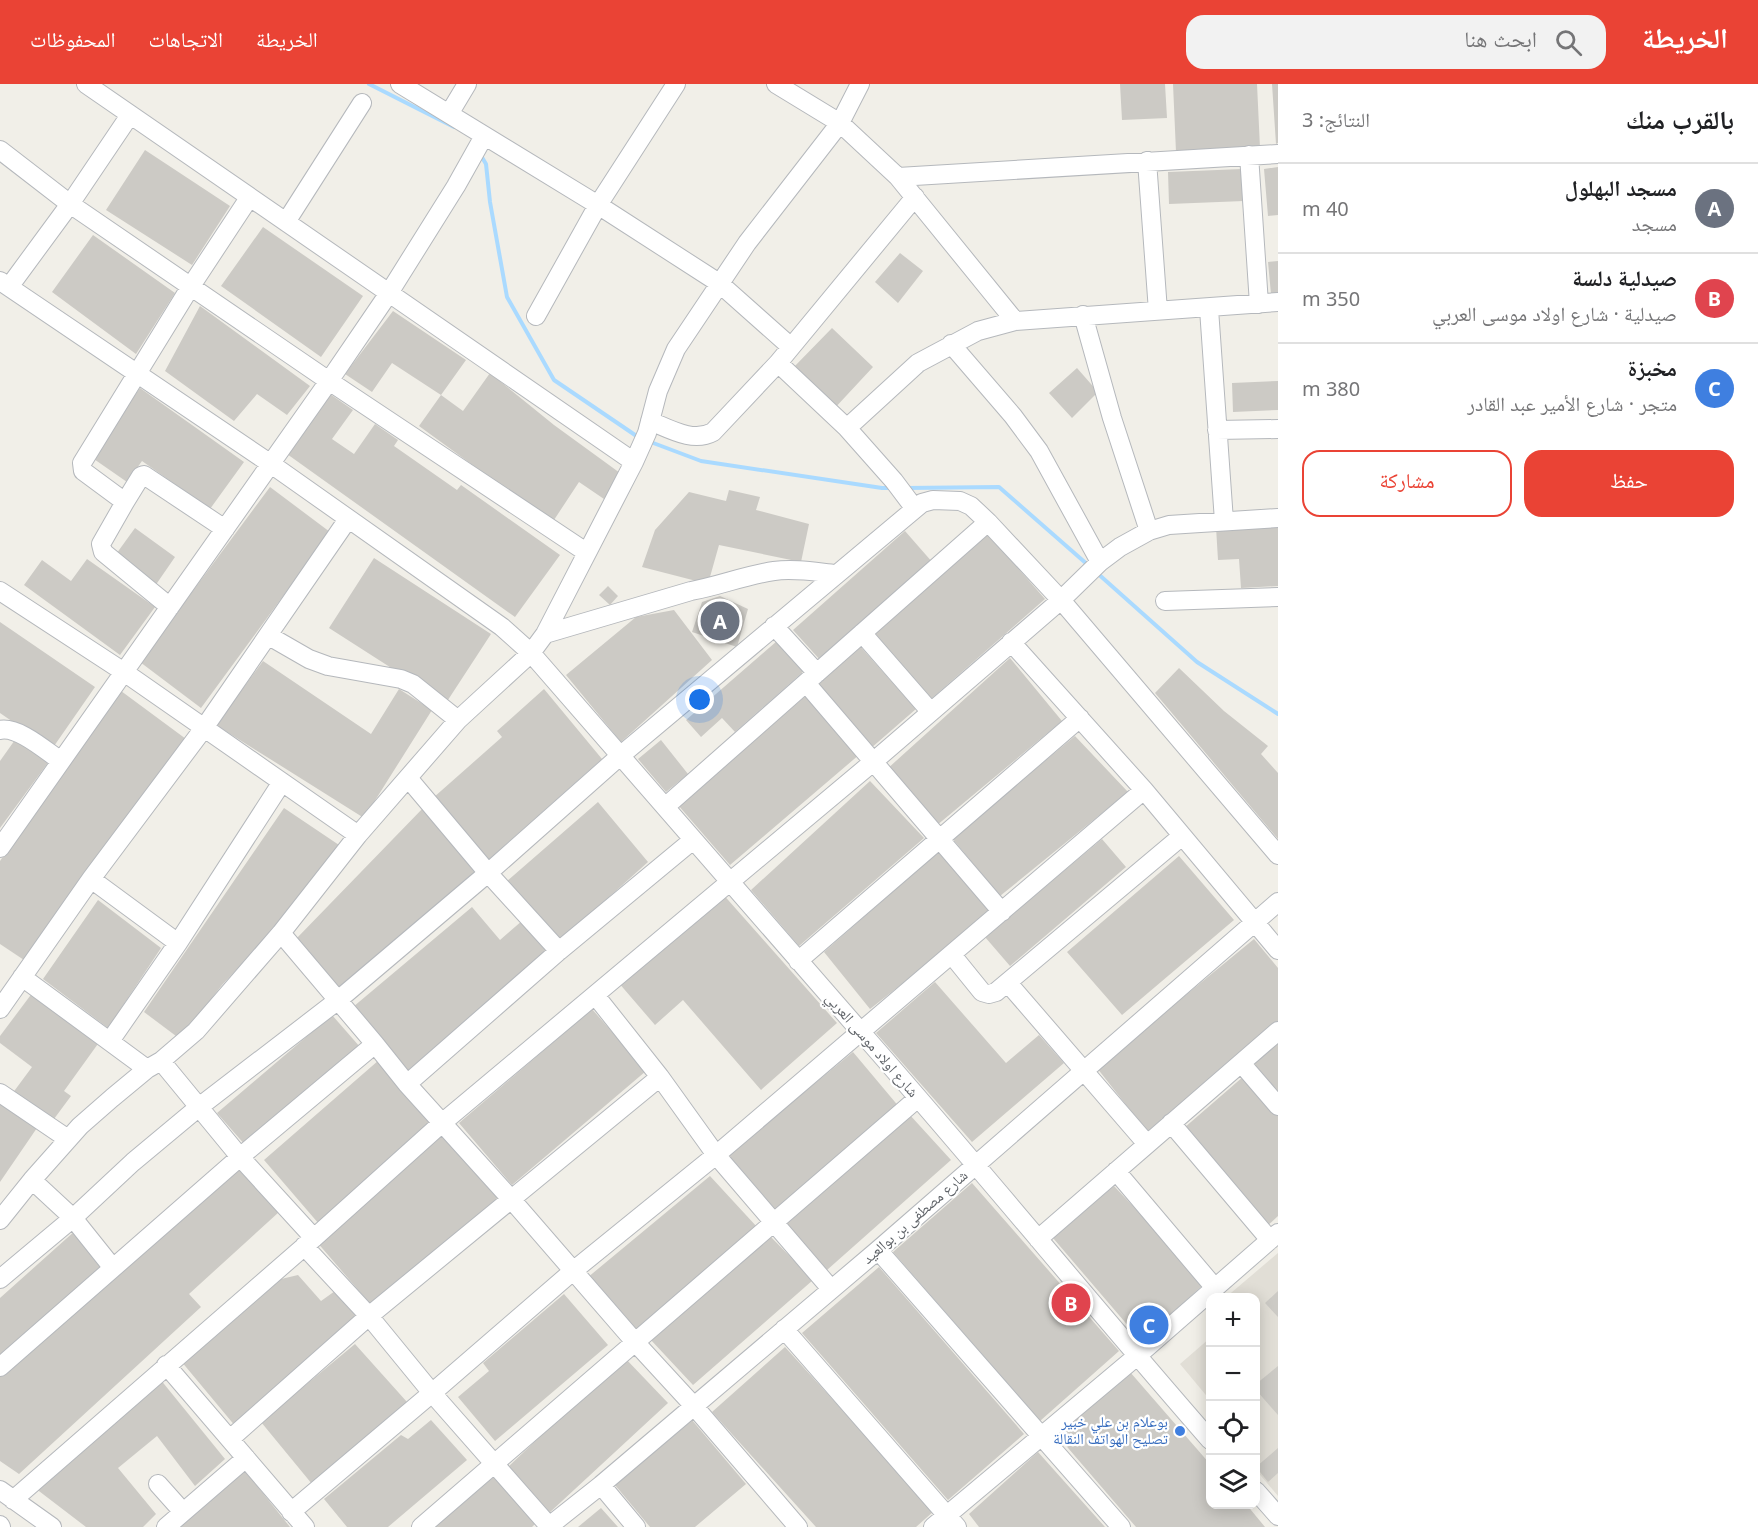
<!DOCTYPE html>
<html lang="ar">
<meta charset="utf-8">
<style>
body{margin:0;font-family:"Noto Sans","Noto Naskh Arabic",sans-serif;background:#f2f2f2;color:#202124;direction:rtl}
.controls{position:absolute;right:18px;bottom:18px;display:grid;overflow:hidden;border-radius:12px;box-shadow:0 3px 15px #0003}
.controls button{width:54px;height:54px;display:grid;place-items:center;padding:0;border:0;border-bottom:2px solid #e0e0e0;background:#fff;color:#202124;font:30px sans-serif}
.you{position:absolute;left:700px;top:616px;width:21px;height:21px;margin:-15px;border:4px solid #fff;border-radius:50%;background:#1a73e8;box-shadow:0 0 0 9px #1a73e833}
.badge{display:grid;place-items:center;width:39px;height:39px;border-radius:50%;background:#ea4335;color:#fff;font-size:20px;font-weight:700}
.pin{position:absolute;translate:-50% -50%;border:3px solid #fff;box-shadow:0 2px 6px #0006}
.list{margin:0;padding:0;list-style:none}
h2{display:flex;justify-content:space-between;align-items:center;height:78px;margin:0;padding:0 24px;font-size:26px}
h2 small{font-size:20px;font-weight:400;color:#757577}
.list li{display:grid;grid-template-columns:39px 1fr auto;gap:18px;align-items:center;box-sizing:border-box;height:90px;padding:0 24px;border-top:2px solid #e0e0e0}
.list b{display:block;font-size:22px;white-space:nowrap}
.list p{margin:0;font-size:20px;white-space:nowrap;color:#757577}
.list em{font-size:20px;font-style:normal;color:#757577}
.actions{display:flex;gap:12px;padding:18px 24px}
.actions a{flex:1;padding:14px 0;border:2px solid #ea4335;border-radius:18px;text-align:center;font-size:21px;color:#ea4335}
.actions .main{background:#ea4335;color:#fff}
.icon{flex:none;width:33px;height:33px;fill:none;stroke:currentColor;stroke-width:2;stroke-linecap:round;stroke-linejoin:round}
.map{position:relative;flex:none;width:1278px;height:1443px;overflow:hidden;direction:ltr}
header{display:flex;align-items:center;gap:36px;box-sizing:border-box;height:84px;padding:0 30px;background:#ea4335;color:#fff}
header strong{font-size:28px}
nav{display:flex;gap:33px;margin-inline-start:auto;font-size:21px}
.search{width:420px;height:54px;background:#f2f2f2;display:flex;align-items:center;gap:15px;box-sizing:border-box;padding:0 21px;border-radius:18px;color:#757577;font-size:22px}
main{display:flex}
aside{flex:1;background:#fff}
.map>svg:first-child{display:block}
.education{fill:#e1ded6}
.lines{fill:none;stroke-linecap:round;stroke-linejoin:round}
.stream{stroke:#aadaff;stroke-width:4}
.building{fill:#cccac5}
.minor-casing{stroke:#b5b8bc;stroke-width:20}
.minor{stroke:#fff;stroke-width:18}
.shop-dot{fill:#3f7fe0;stroke:#fff;stroke-width:2}
.labels{text-anchor:middle;stroke-width:4.5;stroke-linejoin:round;paint-order:stroke}
.street-label{font-size:15px;fill:#5f6368;stroke:#fff}
.shop-label{font-size:15px;fill:#366cbe;stroke:#fff;text-anchor:end}
</style>
<header>
<strong>الخريطة</strong>
<div class="search"><svg class="icon" aria-label="search" viewBox="0 0 24 24"><circle cx="10" cy="10" r="6"/><path d="M15 15l6 6"/></svg>ابحث هنا</div>
<nav><a>الخريطة</a><a>الاتجاهات</a><a>المحفوظات</a></nav>
</header>
<main>
<aside>
<h2>بالقرب منك<small>النتائج: 3</small></h2>
<ul class="list">
<li><span class="badge" style="background:#6b7280">A</span><div><b>مسجد البهلول</b><p>مسجد</p></div><em>40 m</em></li>
<li><span class="badge" style="background:#e0444e">B</span><div><b>صيدلية دلسة</b><p>صيدلية · شارع اولاد موسى العربي</p></div><em>350 m</em></li>
<li><span class="badge" style="background:#3f7fe0">C</span><div><b>مخبزة</b><p>متجر · شارع الأمير عبد القادر</p></div><em>380 m</em></li>
</ul>
<div class="actions"><a class="main">حفظ</a><a>مشاركة</a></div>
</aside>
<div class="map">
<svg width="1278" height="1443" viewBox="0 0 1278 1443">
<rect width="100%" height="100%" fill="#f1efe8"/>
<path class="education" d="M1278 1169V1412L1256 1386V1214H1225Z
M1210 1254V1316L1180 1280Z"/>
<g class="lines">
<path class="stream" d="M369 0 454 43
M480 70 486 80 490 118 507 213 554 296 638 353
M648 357 701 377 882 404H893
M906 404 999 403 1088 481
M1096 488 1197 578 1278 630"/>
</g>
<path class="building" d="M1120 0H1165L1167 34 1122 36Z
M1173 0H1257L1260 64 1176 68Z
M1272 0H1278V59L1276 60Z
M145 66 230 122 192 181 106 126Z
M1278 83V131L1268 132 1264 85Z
M1242 85 1244 117 1169 120 1168 88Z
M263 143 363 212 321 273 221 202Z
M93 151 175 209 136 270 52 208Z
M900 169 923 187 898 219 875 198Z
M1278 177V210H1271L1268 178Z
M200 222 310 302 287 331 257 310 234 337 165 287Z
M393 227 466 276 441 311 392 279 372 308 345 290Z
M832 244 873 283 833 326 792 285Z
M1077 284 1098 308 1072 334 1049 309Z
M490 289 554 341 620 389 604 415 579 398 552 439 419 342 441 311 463 327Z
M1278 297V326L1233 328 1232 299Z
M140 304 244 378 210 425 142 377 127 398 91 373Z
M330 310 353 326 332 355 354 370 375 340 398 356 394 362 457 406 461 401 560 471 515 533 287 370Z
M270 403 330 448 201 624 140 578Z
M729 406 760 413 756 426 809 440 801 478 719 461 708 500 642 483 655 446 689 408 726 417Z
M1278 440V502L1241 504 1239 475 1218 476 1216 443Z
M135 444 175 473 155 502 114 473Z
M905 447 933 479 821 577 793 546Z
M988 450 1045 515 931 615 874 551Z
M374 474 491 550 446 619 329 544Z
M87 475 155 523 120 571 24 501 42 476 71 497Z
M608 502 618 512 610 521 599 511Z
M720 512 748 525 737 563 692 548 702 518Z
M674 526 712 576 621 658 566 591 636 533Z
M0 538 95 603 52 665 0 629Z
M777 557 804 587 735 648 722 634 701 653 686 636Z
M859 561 916 625 870 665 813 602Z
M1010 574 1062 637 936 742 886 686Z
M263 577 371 650 399 605 432 626 364 734 216 641Z
M1179 584 1224 627 1268 662 1261 670 1278 689V755L1155 609Z
M117 604 186 655 27 878 0 860V777Z
M544 605 602 675 486 778 433 714 502 653 497 647Z
M808 610 860 670 730 781 678 721Z
M1075 652 1128 708 1000 812 952 754Z
M17 653 50 676 0 744V677Z
M661 656 688 690 666 708 638 675Z
M870 697 924 754 799 862 751 806Z
M598 718 648 778 560 857 507 797Z
M425 722 478 787 342 908 296 855Z
M284 724 339 761 272 848 222 901 180 955 144 928Z
M1102 755 1126 783 1010 882 985 853Z
M940 766 991 830 870 925 824 868Z
M1179 772 1234 836 1122 931 1067 868Z
M721 808 837 939 761 1006 683 916 655 941 618 898Z
M98 816 161 864 108 944 43 895Z
M472 823 500 856 523 836 551 869 408 988 353 923Z
M1254 855 1278 884V938L1149 1050 1097 984Z
M935 898 1006 979 1039 951 1064 979 972 1058 876 949Z
M33 908 100 957 64 1007 71 1012 51 1039 12 1010 32 983 0 959V952Z
M592 925 646 987 512 1101 459 1039Z
M332 931 360 963 246 1062 217 1029Z
M1278 959V1010L1252 981Z
M853 968 900 1024 775 1129 727 1072Z
M379 976 435 1040 319 1140 264 1076Z
M1244 992 1278 1032V1132L1264 1145 1184 1044Z
M0 1015 39 1041 0 1098Z
M909 1030 951 1076 827 1186 785 1139Z
M445 1046 501 1111 372 1222 316 1157Z
M235 1080 279 1128 189 1210 201 1223 19 1390 0 1377V1291Z
M710 1092 757 1143 636 1253 587 1194Z
M972 1099 1119 1267 1040 1337 893 1168Z
M1114 1102 1205 1199 1142 1258 1053 1154Z
M76 1146 106 1178 0 1271V1214Z
M769 1151 813 1196 693 1301 650 1255Z
M879 1183 1024 1350 948 1416 802 1249Z
M298 1191 321 1217 335 1207 359 1229 236 1343 181 1277 277 1196Z
M1278 1207V1233L1265 1219Z
M564 1210 608 1261 495 1357 458 1313 489 1287 483 1279Z
M355 1260 407 1318 312 1400 261 1338Z
M785 1263 934 1427 916 1443H816L712 1328Z
M624 1273 668 1319 548 1430 507 1384Z
M1278 1282V1331L1256 1306V1300Z
M1130 1288 1210 1380V1420H1246L1265 1443H1136L1056 1350Z
M160 1295 225 1375 195 1402 157 1352 118 1384 156 1430 143 1443H86L35 1404Z
M431 1336 467 1376 388 1443H347L324 1415 401 1351 408 1355Z
M692 1336 746 1400 695 1443H650L615 1401Z
M1278 1364V1389L1268 1398 1256 1383Z
M1038 1368 1105 1443H979L969 1430Z
M242 1383 290 1443H170Z
M494 1393 537 1438 532 1443H435Z
M601 1424 618 1443H578Z"/>
<g class="lines">
<g class="minor-casing">
<path id="minor" d="M86 0 634 378
M400 0 598 121 719 199 791 263
M776 0 840 39 898 93 1015 237
M449 30 467 0
M0 66 70 120 329 297 586 468
M1249 71 1259 220
M1147 77 1158 227
M898 93 1278 70
M286 138 362 19
M0 197 271 380 502 543 531 569C640 695 750 821 860 947 979 1082 1092 1221 1210 1356
M9 203 70 120 130 31
M1209 225 1224 437
M1083 231 1112 334 1149 447
M536 232 598 121 676 0
M951 260 1013 332 1039 367 1100 478
M778 279 847 344 894 397 915 425
M650 337C670 345 693 359 713 348L778 279 915 113
M847 344 918 279 978 247 1015 237 1278 218
M1217 346 1278 345
M125 418 141 392 144 391 225 445
M0 507 124 588 358 751
M1165 517 1278 513
M170 523 103 468 101 460 125 418 83 387 82 379 191 202 249 114
M774 542 817 589
M862 549 930 627
M545 550 691 507C719 502 746 491 774 487 794 484 816 488 836 490
M269 552 309 575 328 582 401 595 413 600 458 636
M1011 558 1144 706 1278 866
M806 599 1002 828
M0 646C18 642 46 667 61 677
M408 694 488 789 559 867
M665 723 988 438
M0 764 329 297 389 209 456 102 484 52
M91 795 178 859
M281 849 375 960 407 1000 511 1115 635 1258 693 1321 798 1443
M952 871 982 908 989 910 996 908 1182 752
M798 877 1080 634
M22 893 147 985
M1008 899 1147 1060
M595 911 660 993 716 1071 831 1205
M0 925 91 795 204 644 348 435
M110 957 178 859 282 698
M161 977 240 1073 314 1154
M1241 979 1278 1022
M407 1000 559 867 693 756
M0 1009 68 1055
M1171 1039 1270 1156
M1116 1087 1215 1204
M32 1096 73 1134 113 1184
M0 1136 32 1096 80 1042 112 1014 147 985 161 977 196 947 281 849 358 751 458 636 531 569 545 550 634 378 647 349 658 307 676 265 747 159 840 39 860 0
M1038 1155 1278 947
M304 1162 369 1232 432 1309 549 1442
M878 1166 1121 1443
M0 1195 73 1134 133 1078 199 1023 337 917 488 789 620 672 922 419 933 416 960 417 971 422 988 438 1061 516 1278 771
M784 1245 957 1443
M166 1281 305 1443
M0 1283 240 1073 375 960
M230 1355 369 1232 660 993
M158 1400 183 1428
M601 1401 636 1443
M0 1406 52 1443
M1256 1407 1278 1432
M13 1416 314 1154 442 1039 873 678 1061 516 1100 478 1120 463 1149 447 1169 441 1278 434
M291 1428 432 1309 573 1187 716 1071 1144 706
M0 1441 1 1443
M166 1443 246 1374
M421 1443 918 1014
M548 1443 601 1401 878 1166 1278 818
M933 1443 1137 1272 1278 1149"/>
</g>
<use href="#minor" class="minor"/>
</g>
<circle class="shop-dot" cx="1180" cy="1347" r="6"/>
<g class="labels">
<g class="street-label">
<text transform="translate(872 961) rotate(49)" y="5">شارع اولاد موسى العربي</text>
<text transform="translate(915 1133) rotate(-41)" y="5">شارع مصطفى بن بوالعيد</text>
</g>
<g class="shop-label">
<text x="1168" y="1343">بوعلام بن علي خبير<tspan x="1168" dy="17">تصليح الهواتف النقالة</tspan></text>
</g>
</g>
</svg>
<div class="controls">
<button>+</button>
<button>−</button>
<button><svg class="icon" aria-label="locate" viewBox="0 0 24 24"><circle cx="12" cy="12" r="6"/><path d="M12 2v4M12 18v4M2 12h4M18 12h4"/></svg></button>
<button><svg class="icon" aria-label="layers" viewBox="0 0 24 24"><path d="M12 4l9 5-9 5-9-5zM3 14l9 5 9-5"/></svg></button>
</div>
<div class="you"></div>
<div class="pin badge" style="left:720px;top:537px;background:#6b7280">A</div>
<div class="pin badge" style="left:1071px;top:1219px;background:#e0444e">B</div>
<div class="pin badge" style="left:1149px;top:1241px;background:#3f7fe0">C</div>
</div>
</main>
